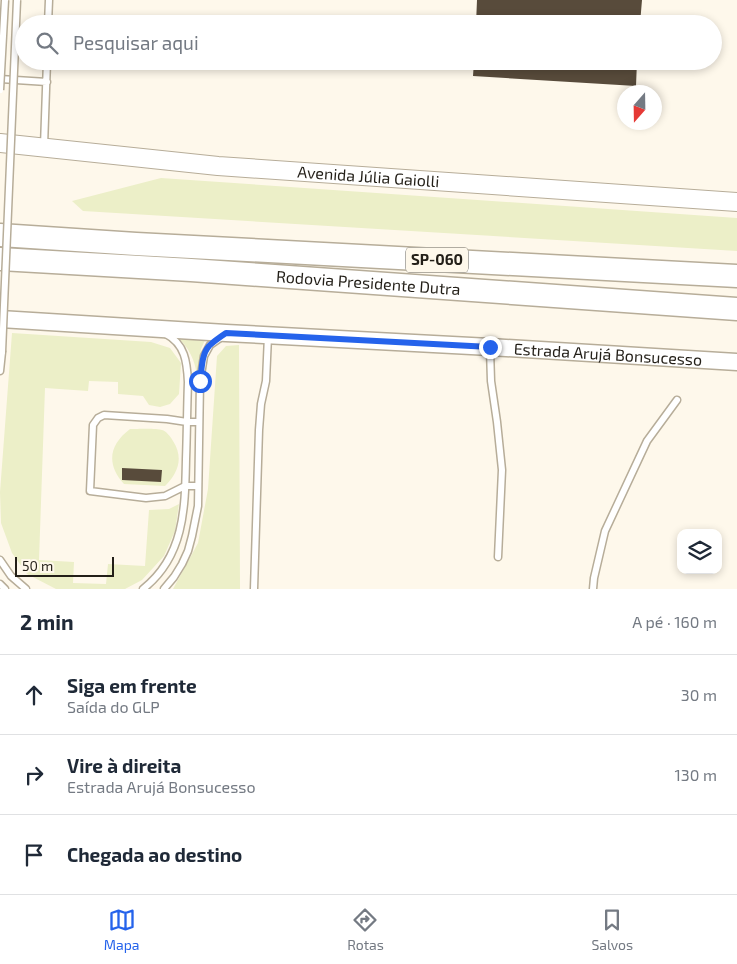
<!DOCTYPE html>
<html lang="pt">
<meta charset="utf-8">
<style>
body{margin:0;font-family:"Exo 2",sans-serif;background:#f2f2f3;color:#1f2937}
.controls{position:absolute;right:15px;bottom:15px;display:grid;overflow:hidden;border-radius:10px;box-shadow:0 2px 8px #0003}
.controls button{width:45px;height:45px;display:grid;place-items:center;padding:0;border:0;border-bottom:1px solid #e0e1e3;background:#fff;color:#1f2937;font:25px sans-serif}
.compass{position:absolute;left:617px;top:85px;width:45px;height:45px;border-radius:50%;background:#fff;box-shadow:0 2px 8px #0003;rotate:200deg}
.scale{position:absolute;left:15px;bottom:12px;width:99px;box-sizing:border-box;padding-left:5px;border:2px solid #231f18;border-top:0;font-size:14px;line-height:18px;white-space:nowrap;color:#231f18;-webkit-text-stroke:4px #fef8eb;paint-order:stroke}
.stop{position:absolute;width:15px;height:15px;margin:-11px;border:4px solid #2563eb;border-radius:50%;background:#fff}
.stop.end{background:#2563eb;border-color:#fff;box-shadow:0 1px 5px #0008}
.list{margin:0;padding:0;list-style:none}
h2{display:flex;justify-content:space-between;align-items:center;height:65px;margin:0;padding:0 20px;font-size:21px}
h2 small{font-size:16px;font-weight:400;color:#747a83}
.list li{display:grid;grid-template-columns:32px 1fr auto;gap:15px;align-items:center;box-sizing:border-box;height:80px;padding:0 20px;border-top:1px solid #e0e1e3}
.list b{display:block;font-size:19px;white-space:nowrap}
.list p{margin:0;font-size:16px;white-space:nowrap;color:#747a83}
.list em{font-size:16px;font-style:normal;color:#747a83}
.icon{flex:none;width:28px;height:28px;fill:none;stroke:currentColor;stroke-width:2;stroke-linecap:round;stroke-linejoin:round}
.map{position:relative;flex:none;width:737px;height:589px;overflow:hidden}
.search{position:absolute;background:#fff;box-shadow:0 2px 8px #0003;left:15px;right:15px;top:15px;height:55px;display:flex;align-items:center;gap:12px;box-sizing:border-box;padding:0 18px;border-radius:28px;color:#747a83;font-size:19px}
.sheet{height:305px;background:#fff}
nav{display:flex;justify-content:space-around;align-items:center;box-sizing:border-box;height:70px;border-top:1px solid #e0e1e3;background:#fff;font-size:14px;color:#747a83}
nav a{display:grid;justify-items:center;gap:2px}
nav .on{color:#2563eb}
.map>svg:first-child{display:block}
.green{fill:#ecefc8}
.building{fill:#584b3b}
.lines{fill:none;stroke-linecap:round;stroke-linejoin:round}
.service-casing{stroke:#b7ad99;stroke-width:9}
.tertiary-casing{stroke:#b7ad99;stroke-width:19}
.secondary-casing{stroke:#b7ad99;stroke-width:20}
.motorway-casing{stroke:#b7ad99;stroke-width:25}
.service{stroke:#fff;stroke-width:6}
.tertiary{stroke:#fff;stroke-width:16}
.secondary{stroke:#fff;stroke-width:18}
.motorway{stroke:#fff;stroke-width:22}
.service-bridge-casing{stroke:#b7ad99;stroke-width:9;stroke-linecap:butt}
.service-bridge{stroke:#fff;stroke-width:6}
.route{stroke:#2563eb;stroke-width:6}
.labels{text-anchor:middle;stroke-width:5;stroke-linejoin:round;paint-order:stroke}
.shield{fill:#fef8eb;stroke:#656057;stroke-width:1}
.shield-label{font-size:15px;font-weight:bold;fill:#231f18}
.street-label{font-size:16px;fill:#231f18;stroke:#fef8eb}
</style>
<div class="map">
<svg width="737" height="589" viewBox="0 0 737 589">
<rect width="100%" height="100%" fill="#fef8eb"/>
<path class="green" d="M161 178 737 218V251L83 211 72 201Z
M12 333 151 342 170 348 181 363 179 394 170 404 160 407 149 405 143 396 118 394V382L89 381 88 391 45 388 39 560 74 562 73 583 106 584 108 564 145 566 149 510 169 509 179 504 175 531 164 556 142 580 125 589H56L27 574 12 553 1 523 0 492Z
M176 336 206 338 201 349 197 376C195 360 189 347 176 336Z
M239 345 240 589H173L198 543 208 489 217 356 226 346Z
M130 429C137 429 157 428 162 430 166 431 171 437 173 441 184 458 178 473 165 486L124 484C106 464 109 445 130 429Z"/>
<path class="building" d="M477 0H642L640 24H476Z
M474 61H637L636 86 473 76Z
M122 468 162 470 161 482 122 480Z"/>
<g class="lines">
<g class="service-casing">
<path id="service" d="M48 24 49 0
M0 79 47 82
M44 146 47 61
M490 349 491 381 497 422 502 470 498 557
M0 371 2 352
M198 486H185L165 496 146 498 90 491 93 425 98 418 104 415 167 419 187 422H199
M0 560 11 576 26 589
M0 584 5 589
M143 589C185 556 185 507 186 459 187 433 187 408 188 382 187 362 185 344 166 334
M164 589 174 577 182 564 188 551 192 536 198 506 200 381 204 356 210 345 223 336
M254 589 259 430 261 404 266 381 268 336
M593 589 594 578 605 531 647 441 677 400"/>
</g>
<g class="tertiary-casing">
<g id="tertiary">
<path id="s1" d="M0 319 226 333 490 347 737 362"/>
</g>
</g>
<g class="secondary-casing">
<g id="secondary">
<path id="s2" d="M0 143 218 166 737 202"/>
</g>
</g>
<g class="motorway-casing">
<g id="motorway">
<path d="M0 235 136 244 737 276"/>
<path id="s3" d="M0 259 191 270 737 309"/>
</g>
</g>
<use href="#service" class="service"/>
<use href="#tertiary" class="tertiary"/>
<use href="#secondary" class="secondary"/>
<use href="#motorway" class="motorway"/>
<g class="service-bridge-casing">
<path id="service-bridge" d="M0 90 5 0
M2 352 17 0"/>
</g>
<use href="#service-bridge" class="service-bridge"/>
</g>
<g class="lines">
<path class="route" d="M200 381C202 370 201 355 209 346 214 341 220 337 226 333L490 347"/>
</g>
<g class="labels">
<rect class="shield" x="406" y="247.5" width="62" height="25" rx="4"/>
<g class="shield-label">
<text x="437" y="265">SP-060</text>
</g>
<g class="street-label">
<text dy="6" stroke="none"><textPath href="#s2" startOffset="370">Avenida Júlia Gaiolli</textPath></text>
<text dy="6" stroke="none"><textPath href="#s3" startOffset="369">Rodovia Presidente Dutra</textPath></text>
<text dy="6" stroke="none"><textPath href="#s1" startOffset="609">Estrada Arujá Bonsucesso</textPath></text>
</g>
</g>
</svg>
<div class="controls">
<button><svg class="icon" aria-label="layers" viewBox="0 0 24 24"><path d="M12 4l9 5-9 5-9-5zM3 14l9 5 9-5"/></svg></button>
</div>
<svg class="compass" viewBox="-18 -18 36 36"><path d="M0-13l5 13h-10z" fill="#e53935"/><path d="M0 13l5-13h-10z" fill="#747a83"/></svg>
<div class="scale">50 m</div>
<div class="stop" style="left:200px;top:381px"></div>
<div class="stop end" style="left:490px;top:347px"></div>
<div class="search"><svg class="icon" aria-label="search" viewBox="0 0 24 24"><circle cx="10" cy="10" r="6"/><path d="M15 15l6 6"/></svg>Pesquisar aqui</div>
</div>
<section class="sheet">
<h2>2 min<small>A pé · 160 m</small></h2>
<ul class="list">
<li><svg class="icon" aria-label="ahead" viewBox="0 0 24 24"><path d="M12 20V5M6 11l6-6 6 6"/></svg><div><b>Siga em frente</b><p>Saída do GLP</p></div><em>30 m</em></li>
<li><svg class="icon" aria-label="right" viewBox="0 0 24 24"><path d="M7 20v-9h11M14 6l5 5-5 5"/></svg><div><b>Vire à direita</b><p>Estrada Arujá Bonsucesso</p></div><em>130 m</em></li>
<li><svg class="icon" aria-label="arrive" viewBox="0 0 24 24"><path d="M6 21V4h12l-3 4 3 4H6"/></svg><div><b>Chegada ao destino</b></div></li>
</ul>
</section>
<nav>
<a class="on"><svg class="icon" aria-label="map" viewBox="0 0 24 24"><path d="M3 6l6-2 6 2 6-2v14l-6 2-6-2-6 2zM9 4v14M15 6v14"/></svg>Mapa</a>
<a><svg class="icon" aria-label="directions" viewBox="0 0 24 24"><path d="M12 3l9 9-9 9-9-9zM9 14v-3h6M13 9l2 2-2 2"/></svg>Rotas</a>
<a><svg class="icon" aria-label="saved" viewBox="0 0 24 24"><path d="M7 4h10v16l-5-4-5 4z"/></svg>Salvos</a>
</nav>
